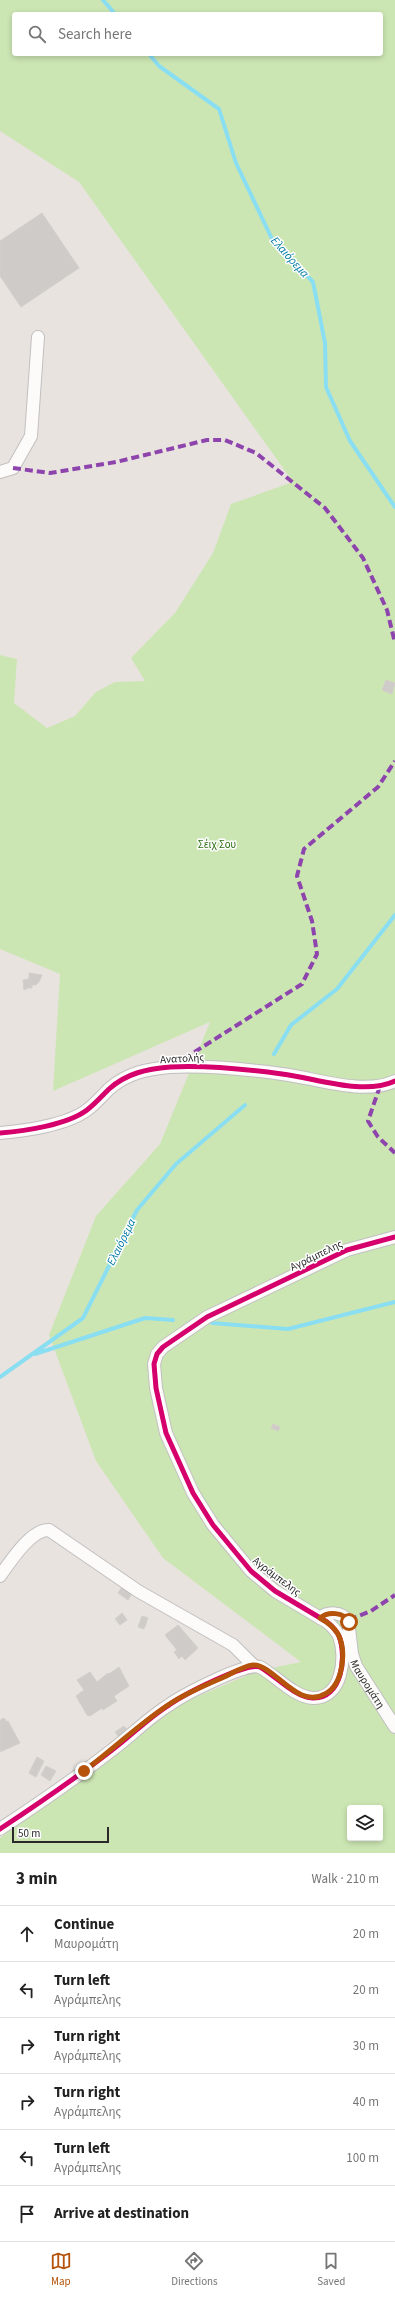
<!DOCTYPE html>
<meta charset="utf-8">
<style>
body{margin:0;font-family:"Source Sans 3",sans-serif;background:#f2f2f2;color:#222}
.controls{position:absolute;right:12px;bottom:12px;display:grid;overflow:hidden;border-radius:4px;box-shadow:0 2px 6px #0003}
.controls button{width:36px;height:36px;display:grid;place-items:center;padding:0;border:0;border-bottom:1px solid #e0e0e0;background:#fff;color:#222;font:20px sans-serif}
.scale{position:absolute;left:12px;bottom:10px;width:97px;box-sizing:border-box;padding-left:4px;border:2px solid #292929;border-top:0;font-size:11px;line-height:14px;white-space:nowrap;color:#292929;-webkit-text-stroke:3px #fff;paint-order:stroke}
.stop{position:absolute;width:12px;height:12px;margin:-9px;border:3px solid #b45309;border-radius:50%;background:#fff}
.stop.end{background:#b45309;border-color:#fff;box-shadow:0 1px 4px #0008}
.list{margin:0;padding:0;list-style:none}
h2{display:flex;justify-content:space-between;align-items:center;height:52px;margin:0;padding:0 16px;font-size:17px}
h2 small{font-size:13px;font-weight:400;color:#767676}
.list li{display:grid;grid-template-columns:26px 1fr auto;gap:12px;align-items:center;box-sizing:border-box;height:56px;padding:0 16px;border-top:1px solid #e0e0e0}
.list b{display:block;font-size:15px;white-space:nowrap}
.list p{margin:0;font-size:13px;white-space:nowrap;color:#767676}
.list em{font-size:13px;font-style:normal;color:#767676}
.icon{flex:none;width:22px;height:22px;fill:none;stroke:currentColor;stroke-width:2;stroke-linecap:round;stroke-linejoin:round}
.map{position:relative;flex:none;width:395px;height:1853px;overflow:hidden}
.search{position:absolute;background:#fff;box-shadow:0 2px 6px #0003;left:12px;right:12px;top:12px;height:44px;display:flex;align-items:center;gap:10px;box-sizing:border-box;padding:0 14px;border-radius:4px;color:#767676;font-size:15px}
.sheet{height:388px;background:#fff}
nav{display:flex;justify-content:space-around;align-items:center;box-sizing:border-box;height:56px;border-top:1px solid #e0e0e0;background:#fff;font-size:11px;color:#767676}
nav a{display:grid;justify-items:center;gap:2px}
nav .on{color:#b45309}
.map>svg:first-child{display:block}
.green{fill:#cce6b3;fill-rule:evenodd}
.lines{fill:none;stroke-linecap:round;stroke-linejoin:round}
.stream{stroke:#8adef2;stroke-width:4}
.building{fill:#cecbc8;stroke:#d3cfca}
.street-casing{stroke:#c1bfc0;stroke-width:14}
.street{stroke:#fcfbfa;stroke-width:12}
.quiet{stroke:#8e44ad;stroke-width:4;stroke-dasharray:8 4;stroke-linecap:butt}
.cycleway-casing{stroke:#fff;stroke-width:8}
.cycleway{stroke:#d6006c;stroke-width:5}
.route{stroke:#b45309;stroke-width:5}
.labels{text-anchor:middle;stroke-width:3;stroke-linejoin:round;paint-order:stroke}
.park-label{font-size:11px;fill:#2c6c13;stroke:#fff}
.street-label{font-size:11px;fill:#292929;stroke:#fff}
.water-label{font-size:12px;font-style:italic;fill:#0079a6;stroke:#fff}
</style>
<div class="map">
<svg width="395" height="1853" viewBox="0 0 395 1853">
<rect width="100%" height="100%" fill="#e8e3de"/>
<path class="green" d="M0 0H395V1853H0V1838L104 1764 175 1706 257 1671 301 1662 163 1558 96 1461 49 1335 96 1216 160 1144 210 1022 53 1091 60 974 0 949V655L17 659 14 703 47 728 75 716 96 692 115 682 145 681 131 658 175 613 213 553 231 504 293 482 79 182 0 131ZM14 14H381V54H14ZM350 1808H380V1838H350Z"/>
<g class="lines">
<path class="stream" d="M103 0 115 14
M149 54 159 66 219 109 236 163 272 239 313 282 325 343 326 387 350 441 395 507
M274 1054 291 1025 337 989 395 915
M212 1323 288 1329 395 1302
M35 1354 145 1318 173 1320
M0 1377 83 1318 137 1210 176 1164 245 1105"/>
</g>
<path class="building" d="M42 213 79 268 21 307 0 276V241Z
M386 680 395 683 392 694 382 690Z
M29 973 42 975 39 982 36 985H32V988H28L24 990 23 980 29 979Z
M273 1424 280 1427 278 1431 271 1428Z
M124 1584 134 1590 128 1600 118 1593Z
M122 1613 127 1620 120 1625 115 1619Z
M142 1616 148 1618 144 1629 138 1627Z
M178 1625 198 1648 185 1660 182 1656 179 1659 174 1652 177 1650 165 1635Z
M119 1667 129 1686 114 1696 117 1701 103 1710 102 1708 90 1716 87 1715 76 1696 84 1690 77 1680 90 1672 97 1682 108 1673 109 1674Z
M4 1718 7 1722 0 1726V1720Z
M8 1721 20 1743 0 1752V1726Z
M124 1726 128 1731 119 1737 115 1732Z
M37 1757 44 1761 36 1777 29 1773Z
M46 1766 56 1771 50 1781 41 1775Z"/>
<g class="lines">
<g class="street-casing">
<g id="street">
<path d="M0 472 13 468 31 436 38 337"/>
<path d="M0 1133C25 1131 67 1125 87 1110 95 1104 102 1096 109 1089 127 1073 147 1069 170 1067 208 1065 245 1069 282 1074 316 1078 363 1096 395 1081"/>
<path d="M0 1576C10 1562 31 1529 49 1530L138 1591 233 1645 253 1665"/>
<path id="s1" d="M320 1618C328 1611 341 1612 348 1620L352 1654 356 1666 395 1727"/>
<path d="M0 1829C38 1804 76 1778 112 1750 131 1736 148 1718 169 1705 183 1695 246 1662 260 1667 276 1676 294 1697 313 1698 342 1699 347 1657 339 1636 336 1630 332 1626 327 1622L275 1591 251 1571 213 1525 193 1493 166 1433 156 1388 154 1364 157 1354 163 1347 207 1317 347 1250 395 1237"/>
</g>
</g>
<use href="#street" class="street"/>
<path class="quiet" d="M13 468 50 473 116 462 207 440H225L256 453 325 508 363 558 387 610 395 643
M174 1065 302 984 317 954 312 921 297 876 304 849 378 787 395 761
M380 1086 368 1121 378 1137 395 1153
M349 1620 371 1611 395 1595"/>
<g class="cycleway-casing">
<path id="cycleway" d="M0 1133C25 1131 67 1125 87 1110 95 1104 102 1096 109 1089 127 1073 147 1069 170 1067 208 1065 245 1069 282 1074 316 1078 363 1096 395 1081
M0 1829C38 1804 76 1778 112 1750 131 1736 148 1718 169 1705 183 1695 246 1662 260 1667 276 1676 294 1697 313 1698 342 1699 347 1657 339 1636 336 1630 332 1626 327 1622L275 1591 251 1571 213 1525 193 1493 166 1433 156 1388 154 1364 157 1354 163 1347 207 1317 347 1250 395 1237"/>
</g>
<use href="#cycleway" class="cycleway"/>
</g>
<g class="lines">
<path class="route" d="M84 1771C112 1750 138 1725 168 1705 184 1694 203 1686 222 1678 231 1674 243 1666 253 1665 274 1664 297 1710 325 1694 343 1685 347 1651 338 1634 334 1627 327 1622 320 1618 328 1611 344 1612 349 1622"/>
</g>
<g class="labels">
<g class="park-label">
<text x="217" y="848">Σέιχ Σου</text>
</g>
<g class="street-label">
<text transform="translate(182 1058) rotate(-3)" y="4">Ανατολής</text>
<text transform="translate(316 1255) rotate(-26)" y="4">Αγράμπελης</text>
<text transform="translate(277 1576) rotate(37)" y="4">Αγράμπελης</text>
<text dy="4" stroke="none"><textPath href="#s1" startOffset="99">Μαυρομάτη</textPath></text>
</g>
<g class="water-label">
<text transform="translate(290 257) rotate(48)" y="4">Ελαιόρεμα</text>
<text transform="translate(121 1242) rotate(-64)" y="4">Ελαιόρεμα</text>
</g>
</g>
</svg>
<div class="controls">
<button><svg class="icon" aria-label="layers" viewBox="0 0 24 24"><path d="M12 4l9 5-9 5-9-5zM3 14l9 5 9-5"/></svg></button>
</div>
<div class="scale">50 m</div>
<div class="stop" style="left:349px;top:1622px"></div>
<div class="stop end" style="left:84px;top:1771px"></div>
<div class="search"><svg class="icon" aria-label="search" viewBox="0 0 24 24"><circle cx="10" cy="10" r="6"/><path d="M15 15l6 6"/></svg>Search here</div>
</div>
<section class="sheet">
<h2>3 min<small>Walk · 210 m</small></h2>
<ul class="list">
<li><svg class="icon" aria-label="ahead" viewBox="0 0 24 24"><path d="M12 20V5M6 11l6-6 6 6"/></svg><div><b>Continue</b><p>Μαυρομάτη</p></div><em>20 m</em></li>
<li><svg class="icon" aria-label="left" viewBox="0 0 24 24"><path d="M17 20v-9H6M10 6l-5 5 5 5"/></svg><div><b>Turn left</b><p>Αγράμπελης</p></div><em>20 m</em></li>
<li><svg class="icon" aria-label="right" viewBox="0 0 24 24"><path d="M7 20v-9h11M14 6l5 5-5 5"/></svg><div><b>Turn right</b><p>Αγράμπελης</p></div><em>30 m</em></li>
<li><svg class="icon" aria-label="right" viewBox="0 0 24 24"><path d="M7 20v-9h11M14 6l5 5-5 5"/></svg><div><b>Turn right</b><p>Αγράμπελης</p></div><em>40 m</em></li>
<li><svg class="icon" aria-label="left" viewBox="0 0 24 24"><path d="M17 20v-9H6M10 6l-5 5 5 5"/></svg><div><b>Turn left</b><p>Αγράμπελης</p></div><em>100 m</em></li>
<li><svg class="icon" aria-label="arrive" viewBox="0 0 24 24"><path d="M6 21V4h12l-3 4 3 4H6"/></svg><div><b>Arrive at destination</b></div></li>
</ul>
</section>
<nav>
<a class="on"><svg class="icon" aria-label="map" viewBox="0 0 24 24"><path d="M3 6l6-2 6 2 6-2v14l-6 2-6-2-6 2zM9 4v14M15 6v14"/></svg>Map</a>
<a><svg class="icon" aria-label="directions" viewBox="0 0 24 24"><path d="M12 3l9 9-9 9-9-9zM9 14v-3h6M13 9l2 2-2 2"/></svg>Directions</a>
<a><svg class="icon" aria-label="saved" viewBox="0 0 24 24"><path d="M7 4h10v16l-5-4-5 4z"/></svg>Saved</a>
</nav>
